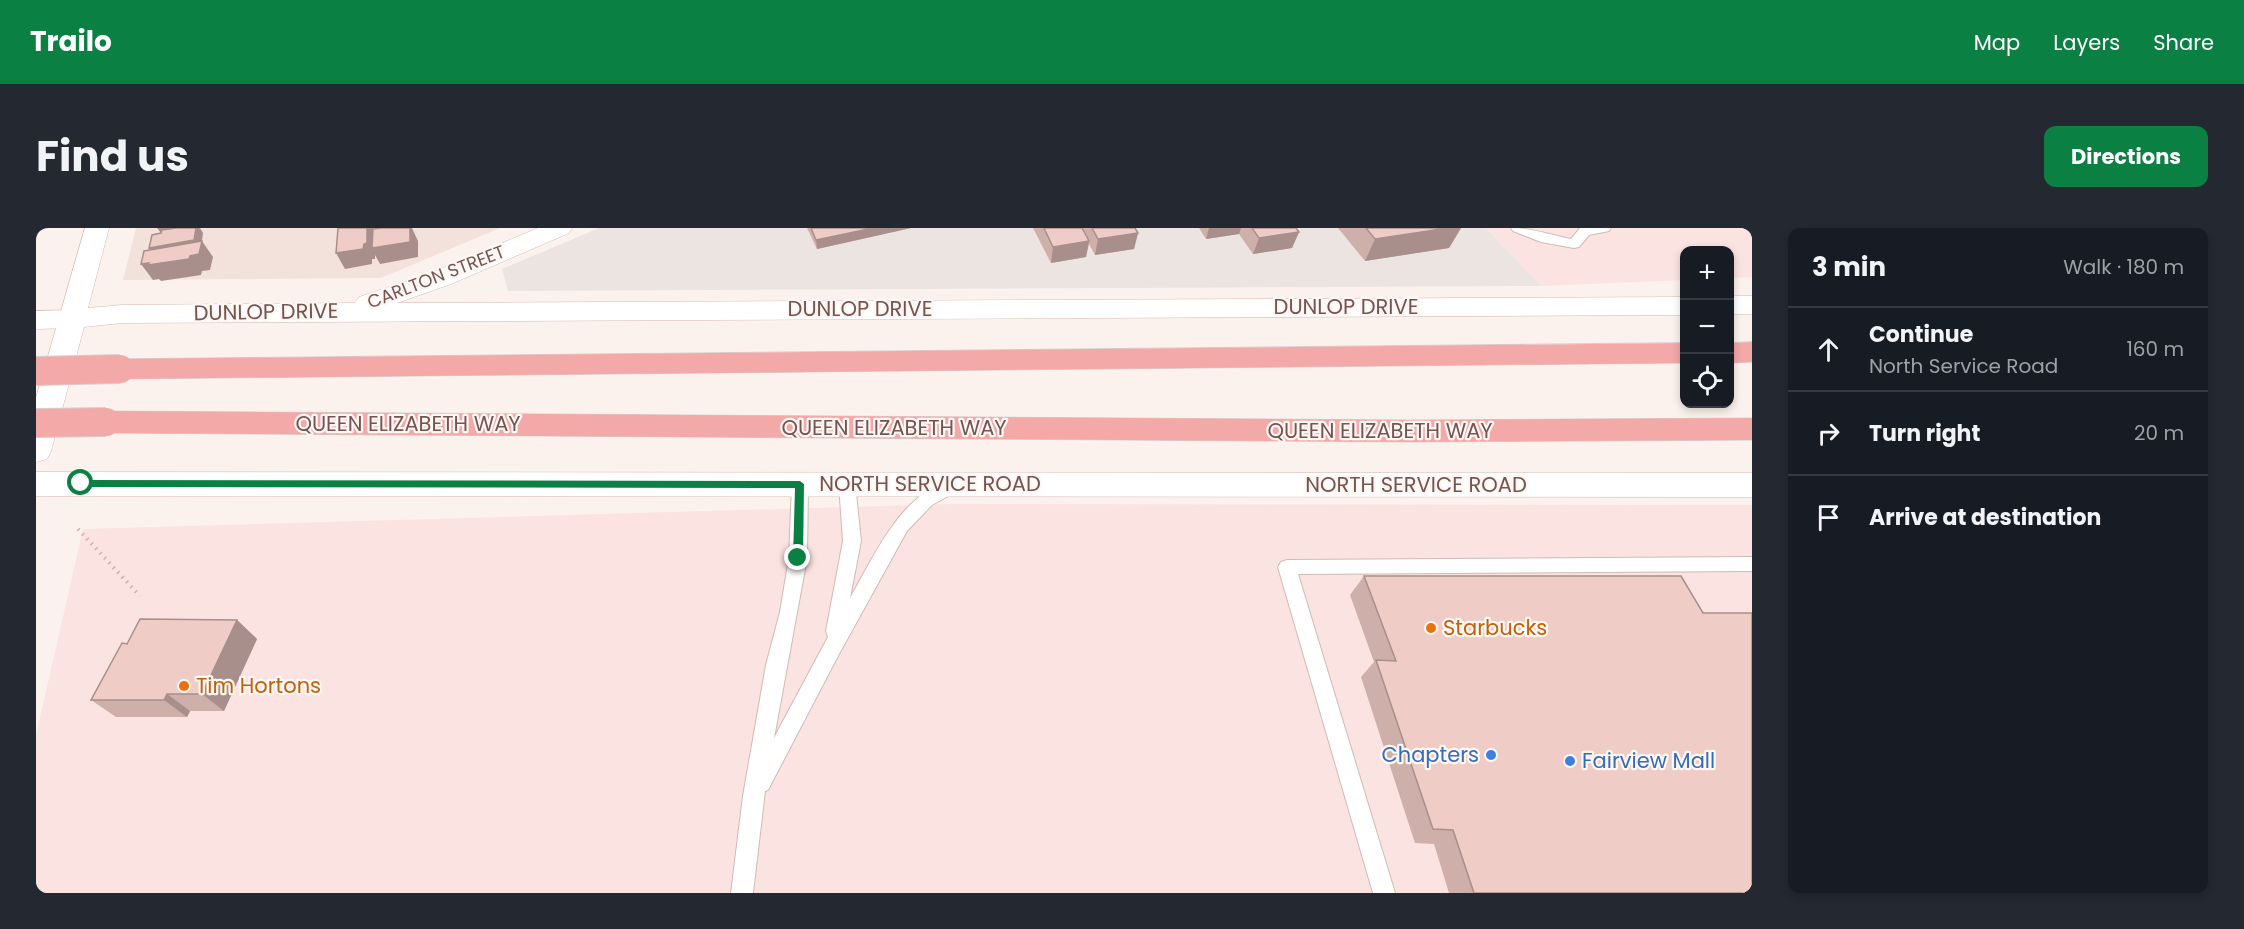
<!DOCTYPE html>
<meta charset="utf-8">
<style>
body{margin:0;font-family:Poppins,sans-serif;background:#242831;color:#f1f3f6}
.controls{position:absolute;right:18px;top:18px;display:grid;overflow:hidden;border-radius:12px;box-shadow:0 3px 9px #0003}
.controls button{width:54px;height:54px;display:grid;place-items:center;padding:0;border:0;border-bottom:2px solid #363941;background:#171b24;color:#f1f3f6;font:30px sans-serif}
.stop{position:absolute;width:18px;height:18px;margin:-14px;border:4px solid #0b8043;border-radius:50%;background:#fff}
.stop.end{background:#0b8043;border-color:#fff;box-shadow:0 2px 6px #0008}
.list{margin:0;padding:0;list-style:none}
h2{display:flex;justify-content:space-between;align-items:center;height:78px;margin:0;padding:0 24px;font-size:26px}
h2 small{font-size:20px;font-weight:400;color:#9ea1a6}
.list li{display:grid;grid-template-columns:39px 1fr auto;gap:18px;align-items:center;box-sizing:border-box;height:84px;padding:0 24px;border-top:2px solid #363941}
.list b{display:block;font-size:22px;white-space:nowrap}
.list p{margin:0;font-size:20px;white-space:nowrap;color:#9ea1a6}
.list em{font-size:20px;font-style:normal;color:#9ea1a6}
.icon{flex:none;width:33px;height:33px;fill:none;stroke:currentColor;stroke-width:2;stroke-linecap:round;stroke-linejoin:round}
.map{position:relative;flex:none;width:1716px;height:665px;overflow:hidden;border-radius:12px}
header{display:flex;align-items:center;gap:36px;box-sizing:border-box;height:84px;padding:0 30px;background:#0b8043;color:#fff}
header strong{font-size:28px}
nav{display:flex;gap:33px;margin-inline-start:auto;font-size:21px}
.intro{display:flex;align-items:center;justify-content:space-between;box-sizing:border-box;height:144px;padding:0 36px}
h1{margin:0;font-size:42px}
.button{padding:15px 27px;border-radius:12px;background:#0b8043;color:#fff;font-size:21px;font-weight:700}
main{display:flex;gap:36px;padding:0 36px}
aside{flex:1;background:#171b24;border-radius:12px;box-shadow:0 3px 9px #0003}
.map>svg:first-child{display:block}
.residential{fill:#f3e2db}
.commercial{fill:#fbe3e1}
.industrial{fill:#ece4e1}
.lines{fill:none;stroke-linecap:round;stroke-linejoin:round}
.lane-casing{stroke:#d1bab4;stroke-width:2}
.street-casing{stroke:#d1bab4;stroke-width:1}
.secondary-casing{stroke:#d4b9b2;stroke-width:1}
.highway-casing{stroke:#d9cfce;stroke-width:1}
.path{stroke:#d6aea8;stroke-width:4;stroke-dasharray:1.5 5;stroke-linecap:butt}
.lane{fill:#fff;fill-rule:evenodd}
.street{fill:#fff;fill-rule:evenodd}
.secondary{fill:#fff;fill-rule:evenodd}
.highway{fill:#f2a9a8;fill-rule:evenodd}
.highway-bridge-casing{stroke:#d9cfce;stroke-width:30;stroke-linecap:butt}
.highway-bridge{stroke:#f2a9a8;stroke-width:28}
.wall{fill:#ceafaa}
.shaded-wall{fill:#a88f8b}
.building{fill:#f0ccc6;stroke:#a88f8b;stroke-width:1.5}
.route{fill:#0b8043}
.food-dot{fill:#e8710a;stroke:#fef7f3;stroke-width:2}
.shop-dot{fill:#3f7fe0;stroke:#fef7f3;stroke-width:2}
.labels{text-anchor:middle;stroke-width:4.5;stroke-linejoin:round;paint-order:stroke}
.far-street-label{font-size:18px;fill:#775450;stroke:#fef7f3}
.street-label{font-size:21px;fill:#775450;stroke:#fef7f3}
.food-label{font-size:21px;fill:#c56008;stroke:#fef7f3;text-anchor:start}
.shop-label{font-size:21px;fill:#366cbe;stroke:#fef7f3;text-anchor:end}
</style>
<header>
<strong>Trailo</strong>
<nav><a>Map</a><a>Layers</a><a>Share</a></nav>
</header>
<div class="intro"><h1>Find us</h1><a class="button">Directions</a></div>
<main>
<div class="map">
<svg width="1716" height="665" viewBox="0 0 1716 665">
<rect width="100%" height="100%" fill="#fcf2ed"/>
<path class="residential" d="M100 0H464L345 50 87 52Z"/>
<path class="commercial" d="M1450 0H1716V49L1694 50V22H1648V52L1505 58Z
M914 276 1716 277V665H0V507L47 301Z"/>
<path class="industrial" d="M563 0H1450L1505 58 472 63 466 41Z"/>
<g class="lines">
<g class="lane-casing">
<path id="lane" d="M1475 0C1496 0 1514 7 1535 11L1544 0H1575L1573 3 1553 7 1543 19 1538 20 1505 14 1477 3Z
M764 249 770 251 772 256 771 330 738 510 792 409 790 403 807 313 803 256 805 251 811 249 817 251 819 256 825 313 814 370C840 325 863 268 917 250L923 252 926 257 923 262 896 277 871 303 803 426 732 562 729 563 717 665H695L707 568 730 437 744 384 753 330 756 256 758 251Z
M1716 329V343L1262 346 1359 665H1337L1242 339 1245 334 1251 332Z"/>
</g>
<g class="street-casing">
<path id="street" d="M36 82 46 85 50 91 46 97 36 100 0 101V83Z"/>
</g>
<g class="secondary-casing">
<path id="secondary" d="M49 0H73L52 80 86 77 319 75 323 69 397 44 502 0H536L533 5 415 56 361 75 1648 69V87L86 95 48 99 15 223 11 231 0 234V170Z
M1694 68H1716V86H1694Z
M0 244 1716 245V269L0 268Z"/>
</g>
<g class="highway-casing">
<path id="highway" d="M1716 114V134L1694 135V115Z
M1648 115V135L84 151 74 148 70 141 74 134 84 131Z
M70 183 1375 192 1716 190V212L1375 214 70 205 60 202 55 194 60 186Z"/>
</g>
<path class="path" d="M42 301 104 368"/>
<use href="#lane" class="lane"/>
<use href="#street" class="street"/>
<use href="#secondary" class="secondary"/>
<use href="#highway" class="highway"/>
<g class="highway-bridge-casing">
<path id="highway-bridge" d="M0 143 84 141
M0 195 70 194"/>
</g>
<use href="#highway-bridge" class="highway-bridge"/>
</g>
<path class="wall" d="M771 0H875L781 21Z
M997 0H1099L1102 5 1098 21 1059 27 1053 16 1050 29 1015 35Z
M1163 0H1260L1263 4 1256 20 1217 26 1203 6 1170 11Z
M1302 0H1425L1413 20 1329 33Z
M1328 348 1716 665H1413L1398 616 1379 615 1325 449 1338 434 1314 367Z
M201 392 221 411 188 483H154L151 489H80L55 472 91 416Z"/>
<path class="shaded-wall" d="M121 0H152L125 5Z
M160 0H164L167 5 165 19 166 13 177 29 174 42 166 43 165 47 125 53 123 51 117 52 105 36 119 28 113 20Z
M331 0H337L340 5 376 0 382 13V29L344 36 339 27V31H336V36L309 41 300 25 328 16Z
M837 0H875L781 21 780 12Z
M1173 0H1205L1203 6 1170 11Z
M1412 0H1425L1413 20 1329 33 1339 11Z
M1263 4 1256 20 1217 26 1223 10Z
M1102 5 1098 21 1059 27 1062 11Z
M1053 13 1050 29 1015 35 1017 19Z
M201 392 221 411 188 483 166 466Z
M131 466 154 483 151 489 128 472Z"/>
<path class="building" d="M140 0H160L158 12 113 20 116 7 125 5 126 2Z
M302 0H331V15L328 16 327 21 300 25Z
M346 0H374V14L336 20 337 1Z
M775 0H837L780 12Z
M1008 0H1046L1053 13 1017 19Z
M1056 0H1099L1102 5 1062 11Z
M1216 0H1260L1263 4 1223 10Z
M1330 0H1412L1339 11Z
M166 13 163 26 154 28 153 31 112 37 113 35 105 36 108 23Z
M1328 348H1645L1667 385H1716V665H1438L1417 602 1397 601 1340 432 1360 433Z
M104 391 201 392 166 466H131L128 472H55L86 415 91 416Z"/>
<path class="route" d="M45 252 764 253 768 256 767 330 762 334 757 330 759 260 45 259 40 255Z"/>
<g class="food-dot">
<circle cx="1395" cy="400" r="6"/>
<circle cx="148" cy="458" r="6"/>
</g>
<g class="shop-dot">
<circle cx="1455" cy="527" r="6"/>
<circle cx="1534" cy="533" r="6"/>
</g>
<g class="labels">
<g class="far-street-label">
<text transform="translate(400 49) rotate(-21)" y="6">CARLTON STREET</text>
</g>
<g class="street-label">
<text x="1310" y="86">DUNLOP DRIVE</text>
<text x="824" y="88">DUNLOP DRIVE</text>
<text transform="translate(230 84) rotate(-1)" y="7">DUNLOP DRIVE</text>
<text x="372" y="203">QUEEN ELIZABETH WAY</text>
<text x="858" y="207">QUEEN ELIZABETH WAY</text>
<text x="1344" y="210">QUEEN ELIZABETH WAY</text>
<text x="894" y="263">NORTH SERVICE ROAD</text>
<text x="1380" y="264">NORTH SERVICE ROAD</text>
</g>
<g class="food-label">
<text x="1407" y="407">Starbucks</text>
<text x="160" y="465">Tim Hortons</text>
</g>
<g class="shop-label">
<text x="1443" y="534">Chapters</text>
<text x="1546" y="540" text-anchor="start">Fairview Mall</text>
</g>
</g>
</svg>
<div class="controls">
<button>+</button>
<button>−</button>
<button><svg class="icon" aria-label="locate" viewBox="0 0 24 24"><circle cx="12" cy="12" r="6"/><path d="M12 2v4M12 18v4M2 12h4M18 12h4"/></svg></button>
</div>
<div class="stop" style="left:45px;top:255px"></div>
<div class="stop end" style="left:762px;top:330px"></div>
</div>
<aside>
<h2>3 min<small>Walk · 180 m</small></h2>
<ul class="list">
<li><svg class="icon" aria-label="ahead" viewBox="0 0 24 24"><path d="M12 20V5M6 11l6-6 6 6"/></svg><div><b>Continue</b><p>North Service Road</p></div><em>160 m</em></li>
<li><svg class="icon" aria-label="right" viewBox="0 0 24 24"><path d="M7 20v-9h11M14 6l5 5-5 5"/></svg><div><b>Turn right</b></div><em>20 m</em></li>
<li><svg class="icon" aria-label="arrive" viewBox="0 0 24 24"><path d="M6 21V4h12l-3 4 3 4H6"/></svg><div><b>Arrive at destination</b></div></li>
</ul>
</aside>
</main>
